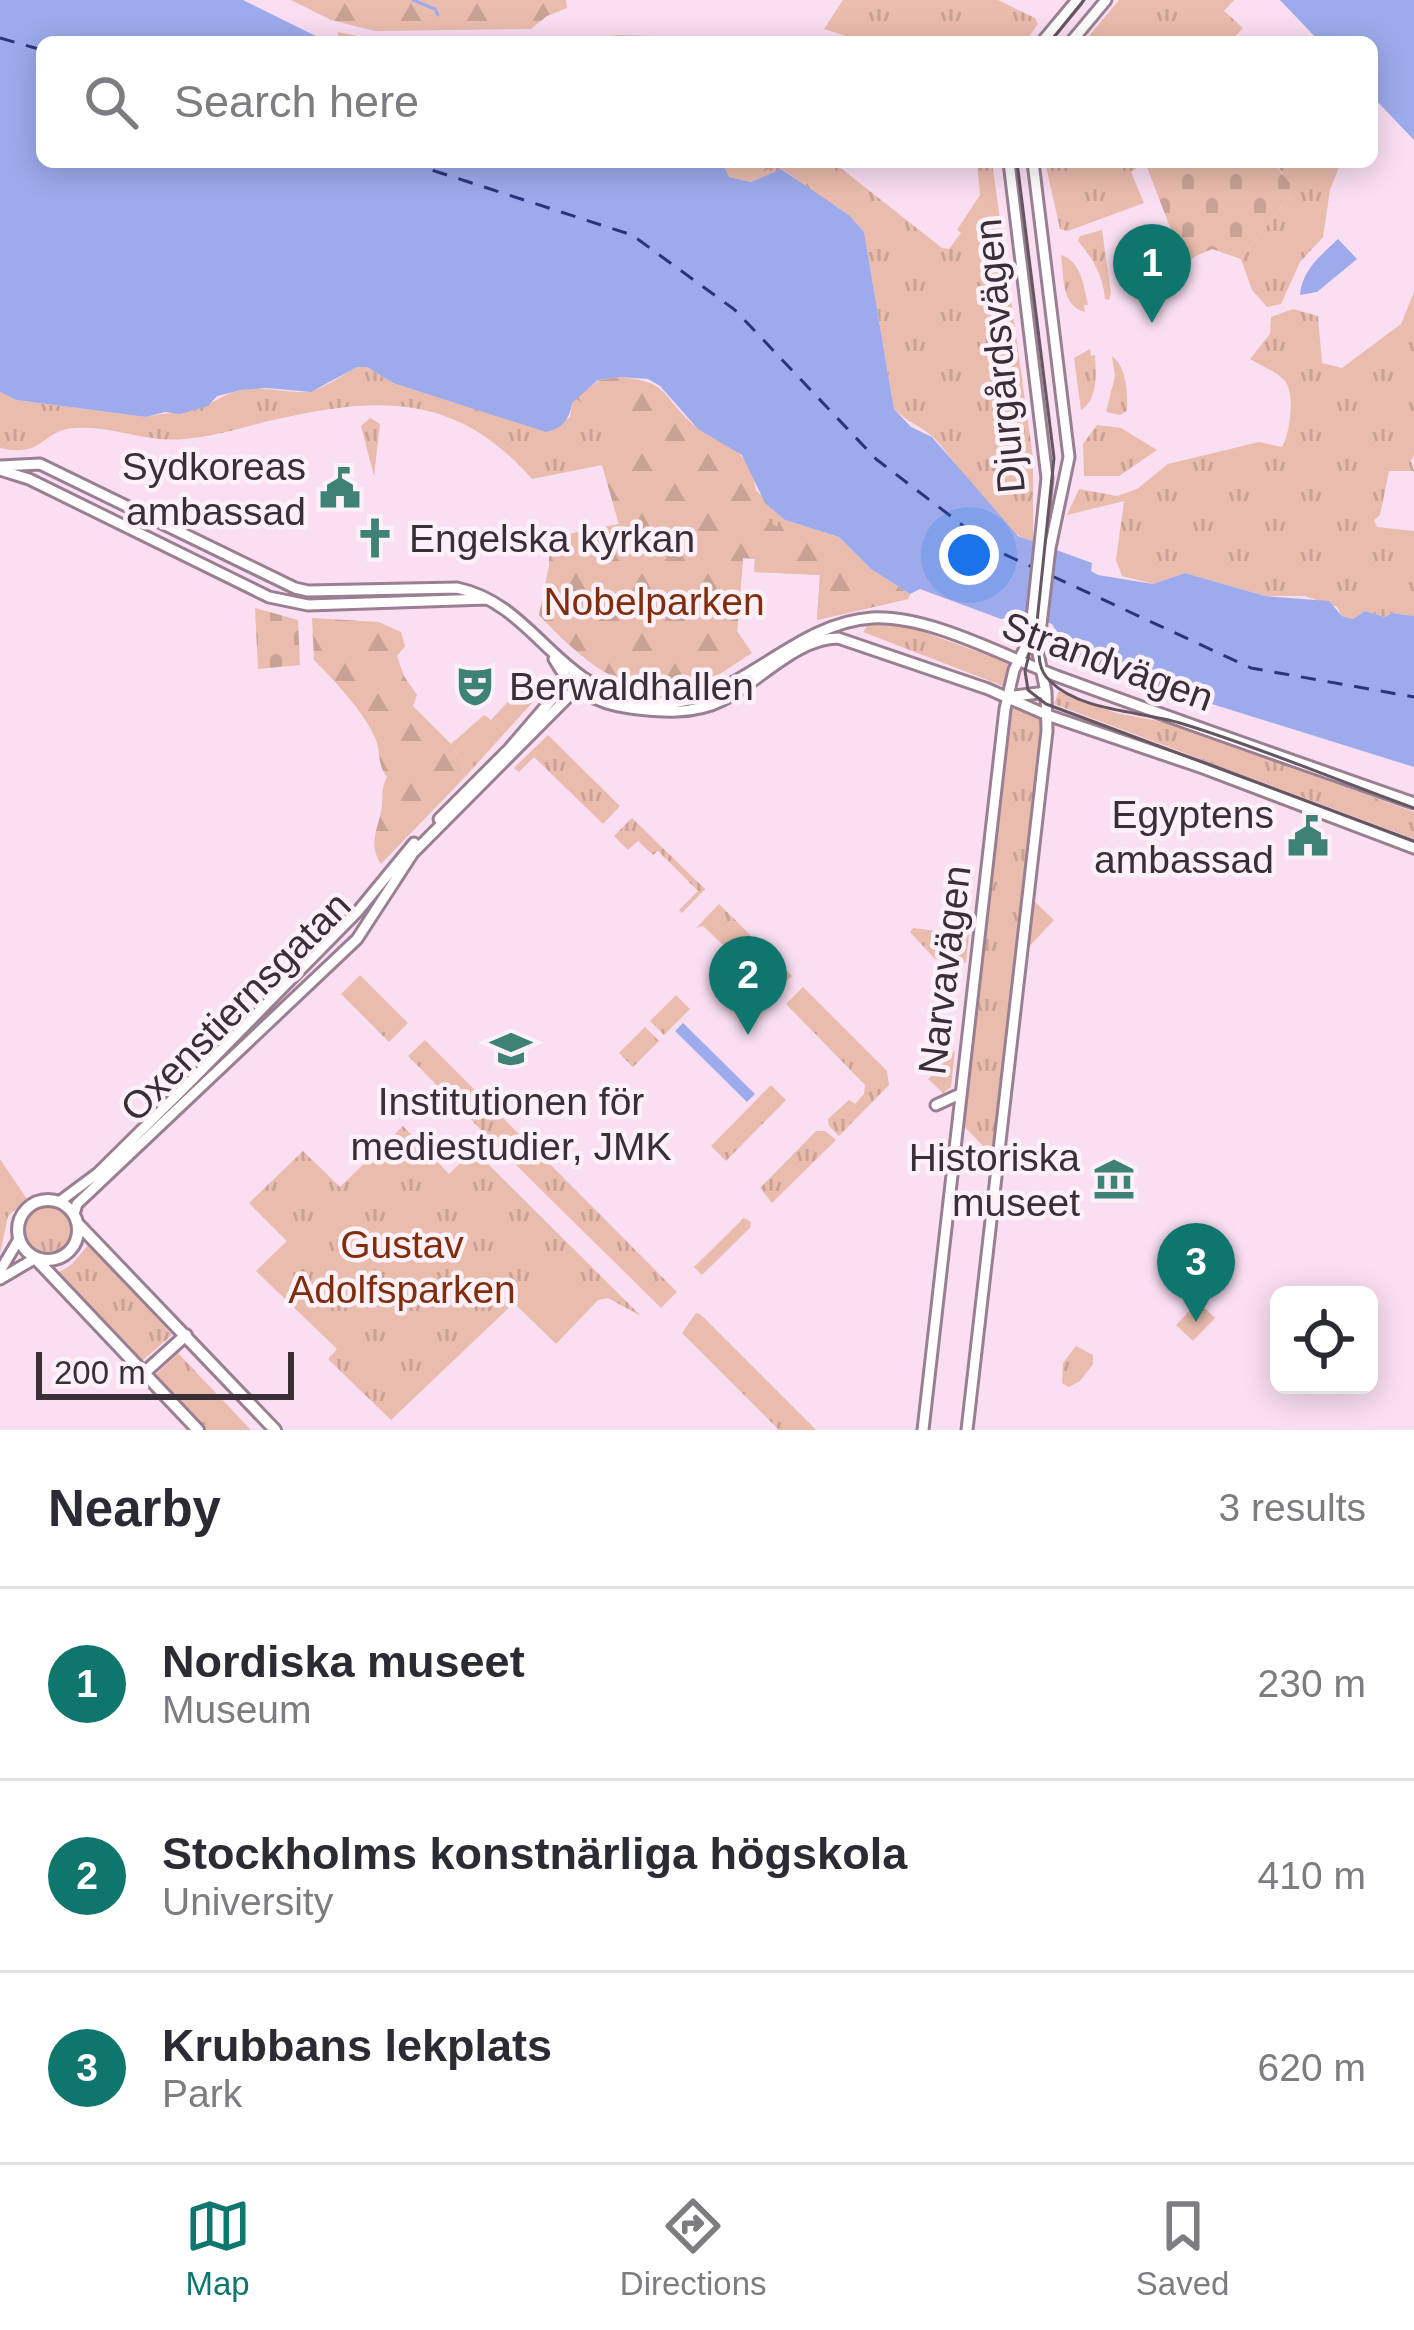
<!DOCTYPE html>
<meta charset="utf-8">
<style>
body{margin:0;font-family:Arial,sans-serif;background:#f7f7f7;color:#2b2b33}
.controls{position:absolute;right:36px;bottom:36px;display:grid;overflow:hidden;border-radius:18px;box-shadow:0 6px 30px #0003}
.controls button{width:108px;height:108px;display:grid;place-items:center;padding:0;border:0;border-bottom:3px solid #e1e1e2;background:#fff;color:#2b2b33;font:60px sans-serif}
.scale{position:absolute;left:36px;bottom:30px;width:258px;box-sizing:border-box;padding-left:12px;border:6px solid #3a2f37;border-top:0;font-size:33px;line-height:42px;white-space:nowrap;color:#3a2f37;-webkit-text-stroke:9px #fdf1f9;paint-order:stroke}
.you{position:absolute;left:969px;top:555px;width:42px;height:42px;margin:-30px;border:9px solid #fff;border-radius:50%;background:#1a73e8;box-shadow:0 0 0 18px #1a73e833}
.badge{display:grid;place-items:center;width:78px;height:78px;border-radius:50%;background:#0f766e;color:#fff;font-size:39px;font-weight:700}
.pin{position:absolute;translate:-50% -99px;filter:drop-shadow(0 3px 6px #0008)}
.pin::after{content:'';position:absolute;top:63px;width:42px;height:36px;background:inherit;clip-path:polygon(0 0,100% 0,50% 100%)}
.list{margin:0;padding:0;list-style:none}
h2{display:flex;justify-content:space-between;align-items:center;height:156px;margin:0;padding:0 48px;font-size:51px}
h2 small{font-size:39px;font-weight:400;color:#7c7c81}
.list li{display:grid;grid-template-columns:78px 1fr auto;gap:36px;align-items:center;box-sizing:border-box;height:192px;padding:0 48px;border-top:3px solid #e1e1e2}
.list b{display:block;font-size:45px;white-space:nowrap}
.list p{margin:0;font-size:39px;white-space:nowrap;color:#7c7c81}
.list em{font-size:39px;font-style:normal;color:#7c7c81}
.icon{flex:none;width:66px;height:66px;fill:none;stroke:currentColor;stroke-width:2;stroke-linecap:round;stroke-linejoin:round}
.map{position:relative;flex:none;width:1414px;height:1430px;overflow:hidden}
.search{position:absolute;background:#fff;box-shadow:0 6px 30px #0003;left:36px;right:36px;top:36px;height:132px;display:flex;align-items:center;gap:30px;box-sizing:border-box;padding:0 42px;border-radius:18px;color:#7c7c81;font-size:45px}
.sheet{height:732px;background:#fff}
nav{display:flex;justify-content:space-around;align-items:center;box-sizing:border-box;height:168px;border-top:3px solid #e1e1e2;background:#fff;font-size:33px;color:#7c7c81}
nav a{display:grid;justify-items:center;gap:6px}
nav .on{color:#0f766e}
.map>svg:first-child{display:block}
.grass{fill:url(#grass-tufts)}
.forest{fill:url(#forest-firs)}
.cemetery{fill:url(#cemetery-stones)}
.pitch{fill:#eabcae}
.water{fill:#9dabec}
.lines{fill:none;stroke-linecap:round;stroke-linejoin:round}
.stream{stroke:#9dabec;stroke-width:3}
.ferry{stroke:#2c337d;stroke-width:3;stroke-dasharray:15 12;stroke-linecap:butt}
.minor-casing{stroke:#997f91;stroke-width:15}
.major-casing{stroke:#997f91;stroke-width:16}
.minor{stroke:#fff;stroke-width:9}
.major{stroke:#fff;stroke-width:10}
.tram{stroke:#655661;stroke-width:3}
.labels{text-anchor:middle;stroke-width:9;stroke-linejoin:round;paint-order:stroke}
.street-label{font-size:39px;fill:#3a2f37;stroke:#fdf1f9}
.poi-label{font-size:39px;fill:#3a2f37;stroke:#fdf1f9;text-anchor:end}
.park-label{font-size:39px;fill:#812c0b;stroke:#fdf1f9}
</style>
<div class="map">
<svg width="1414" height="1430" viewBox="0 0 1414 1430">
<defs>
<pattern id="grass-tufts" width="24" height="20" patternUnits="userSpaceOnUse" patternTransform="scale(3)"><rect width="24" height="20" fill="#eabcae"/><path d="M3 7l-1-3M5 7V3M7 7l1-3M15 17l-1-3M17 17v-4M19 17l1-3" fill="none" stroke="#c9a296"/></pattern>
<pattern id="forest-firs" width="22" height="20" patternUnits="userSpaceOnUse" patternTransform="scale(3)"><rect width="22" height="20" fill="#eabcae"/><path d="M5 1l3.5 6h-7zM16 11l3.5 6h-7z" fill="#c9a296"/></pattern>
<pattern id="cemetery-stones" width="16" height="16" patternUnits="userSpaceOnUse" patternTransform="scale(3)"><rect width="16" height="16" fill="#eabcae"/><path d="M2 7V4a2 2 0 0 1 4 0v3zM10 15v-3a2 2 0 0 1 4 0v3z" fill="#c9a296"/></pattern>
</defs>
<rect width="100%" height="100%" fill="#fadef2"/>
<path class="grass" d="M843 0H998L1035 18 1038 24 1025 42H865L824 29Z
M1119 0H1234L1224 11 1243 28 1230 42H1084Z
M338 32 367 38 532 42 619 35 700 37 702 42H338Z
M722 162H833L942 248 949 249 961 233 957 230 980 195 977 162H992L1033 458V542C988 527 965 469 933 437 921 426 907 422 894 409L864 232 849 215 782 169 751 182 729 177Z
M1045 162H1145L1131 172 1144 203 1068 231 1060 229Z
M1273 162H1341L1330 190 1323 237 1300 262 1281 304 1267 307 1252 290 1241 259 1291 194 1282 172Z
M1102 230 1111 293 1109 300 1105 299C1103 276 1093 258 1078 241L1080 236Z
M1061 255C1081 261 1084 286 1088 305H1084L1085 312C1061 306 1064 276 1061 255Z
M1414 292V455L1411 461 1414 471H1389L1380 515 1374 520 1377 527 1414 531V616L1392 613 1385 617 1365 611 1353 619 1342 616 1337 607 1305 596H1265L1185 573 1153 584 1122 576 1116 560 1124 501 1067 515 1079 489 1117 496 1137 489 1168 464 1259 442 1282 447C1290 434 1296 392 1284 380 1275 371 1260 365 1250 359L1270 334 1271 317 1293 309 1318 316 1322 363 1342 368 1401 324Z
M1090 349 1091 356 1095 355C1096 374 1098 400 1081 410L1074 358Z
M1112 356C1126 366 1128 392 1127 411L1120 415 1106 412 1115 376Z
M357 367H367L393 383 546 431 570 417 572 403 586 388 758 492 785 520 910 594 908 599 817 620 820 575 754 572 755 559 743 558 737 632 702 683C628 703 587 665 539 615L549 567V538L619 524 602 465 532 479C456 392 378 396 273 420 244 427 214 437 184 439 147 443 111 425 75 428 40 430 46 458 0 448V392L16 400 146 417C164 412 182 414 200 408 216 402 224 393 242 390 265 386 285 393 307 392 323 390 343 374 357 367Z
M370 418 380 424 374 476 361 426Z
M1097 425 1121 428 1157 450 1119 476H1084L1083 444Z
M896 622 1009 663 1003 686 863 632 867 626Z
M534 680 543 688 541 693 465 777 462 761 451 744 484 715 491 720 525 683Z
M1059 691 1116 713 1169 723 1414 812V839L1054 704Z
M1013 708 1043 720 994 1146 987 1150 962 1124 1008 719Z
M548 735 620 806 603 824 534 757 519 772 514 768Z
M632 818 705 889 682 913 679 910 698 891 658 851 653 855 638 841 628 850 614 836Z
M1031 898 1054 920 1025 951Z
M719 904 792 976 774 993 703 926 696 928Z
M913 928 969 935 966 963 935 959 910 932Z
M360 975 408 1023 389 1042 341 994Z
M803 987 887 1071 889 1085 839 1136 829 1126 828 1119 849 1100 855 1104 864 1094 865 1085 786 1004Z
M676 995 690 1009 664 1035 650 1021Z
M645 1027 659 1041 633 1067 619 1053Z
M425 1040 521 1136 504 1153 408 1056Z
M955 1050 951 1087 943 1093 928 1079Z
M771 1085 786 1100 726 1161 711 1146Z
M403 1126 449 1174 474 1150 641 1316 608 1298 598 1300 556 1344 514 1303 391 1420 328 1359 337 1349 256 1271 287 1241 249 1203 303 1151 340 1187Z
M816 1131H825L836 1140 772 1203 760 1188Z
M529 1151H537L677 1292 661 1308 515 1164Z
M0 1159 27 1199 8 1216 0 1254Z
M23 1230a24 24 0 1 1 48 0a24 24 0 1 1-48 0Z
M744 1218 751 1222 750 1228 702 1275 694 1267Z
M89 1244 172 1335 141 1362 53 1276 71 1265Z
M1198 1302 1215 1318 1193 1341 1176 1325Z
M696 1313 700 1314 816 1430H779L682 1333Z
M1076 1346 1093 1355V1364L1080 1381 1069 1387 1062 1383 1063 1363Z
M178 1353 251 1430H205L154 1376Z"/>
<path class="forest" d="M291 0H566L567 8 547 16 531 29 375 31 331 20Z
M729 162H784L838 202 832 206 778 165 750 177 733 169Z
M618 377C671 381 660 396 695 426 702 433 712 435 721 440 750 456 760 480 755 513L777 527 785 520 839 537 871 569 910 594 908 599 817 620 820 575 754 572 755 559 743 558 737 631 752 653C736 663 720 675 703 683 637 711 581 659 539 615L549 567V538L619 524 602 465 626 455 631 429C612 418 594 412 576 399L599 380Z
M312 618 379 622 401 632 405 646 397 656 404 676 417 695 413 706 451 744 462 761 465 777 381 864C367 843 379 828 382 806 383 793 381 789 387 777 377 764 381 754 376 740 366 714 333 679 314 660Z"/>
<path class="cemetery" d="M1145 162H1273L1291 185V194L1241 259 1212 249 1194 257 1185 266Z
M255 608 298 620 300 665 258 669Z"/>
<path class="pitch" d="M431 1212 446 1229 422 1250 408 1233Z
M562 1286 577 1301 548 1330 533 1314Z"/>
<path class="water" d="M0 0H243L328 42H42V162H722L729 177 751 182 781 169 849 215 864 232 894 409 911 427 932 437 1018 536 1092 563 1091 571 1098 575 1153 584 1185 573 1265 596 1329 601 1342 616 1353 619 1365 611 1385 617 1392 613 1414 616V767L1119 675V671L1082 660 1075 661 1052 624 1026 614 1001 619 920 589 910 594 871 569 839 537 785 520 765 503 742 455 698 429 660 386 648 379 618 377 598 380 572 403C569 420 563 428 546 432L393 383 367 367H357L311 392 266 388 241 390 217 396 208 406 180 414 165 412 146 417 16 400 0 392Z
M1280 0H1414V140L1372 96V42H1320Z
M1338 239 1357 259 1317 292 1300 295C1302 270 1321 255 1338 239Z
M683 1023 755 1094 747 1102 675 1031Z"/>
<g class="lines">
<path class="stream" d="M413 0 435 9 438 15"/>
<path class="ferry" d="M0 38 42 50
M407 162 632 235 735 310 876 459 995 550 1032 567
M1052 576 1251 668 1414 697"/>
<g class="minor-casing">
<path id="minor" d="M1042 42 1077 0
M1071 42 1106 0
M0 466 40 464 295 588 308 591 457 588C533 604 554 685 638 701 730 719 784 624 872 618 931 615 1007 658 1062 678 1179 721 1297 762 1414 803
M0 470 29 479 269 597 308 605 487 599
M554 659C570 689 597 704 630 708 662 712 693 715 723 700 759 682 797 638 838 638L988 689 1047 715 1203 768 1414 848
M1007 697 1046 692
M439 819 509 749 570 678
M936 1105 960 1094
M59 1202 98 1173 179 1093 358 911 414 843
M74 1214 77 1204 357 939 413 853 578 687
M0 1271 19 1239
M0 1279 34 1259
M923 1430 1005 709 1014 670 1030 638 1047 478 1009 162
M967 1430 1047 731 1046 692 1038 653 1041 624 1050 548 1069 457 1033 162"/>
</g>
<g class="major-casing">
<path id="major" d="M18 1230a30 30 0 1 1 60 0a30 30 0 1 1-60 0Z
M79 1225 275 1430
M37 1260 198 1430
M144 1373 186 1335"/>
</g>
<use href="#minor" class="minor"/>
<use href="#major" class="major"/>
<path class="tram" d="M1050 42 1084 0
M1017 162 1054 458 1037 622 1025 671 1028 690 1046 704 1414 841
M1040 639C1038 654 1038 670 1050 681 1081 712 1142 711 1180 723 1259 747 1336 780 1414 808"/>
</g>
<defs>
<g id="civic-bare" transform="scale(3.24)"><path d="M-.6-6.5H3V-4.5H.6V-3L4-1V1h2V6H-6V1h2V-1L-.6-3ZM-1.2 2.5V6h2.4V2.5Z" fill="#3e8276" stroke="#fdf1f9" stroke-width="2.5" paint-order="stroke"/></g>
<g id="church-bare" transform="scale(3.24)"><path d="M-1.2-6h2.4v3.5h3.3v2.4h-3.3V6h-2.4V-.1h-3.3v-2.4h3.3Z" fill="#3e8276" stroke="#fdf1f9" stroke-width="2.5" paint-order="stroke"/></g>
<g id="theatre-bare" transform="scale(3.24)"><path d="M-5-5.5Q0-4 5-5.5V0Q5 5 0 6Q-5 5-5 0ZM-3.3-2.5H-1v1.5H-3.3ZM1-2.5H3.3v1.5H1ZM-2.8 1Q0 5.5 2.8 1Z" fill="#3e8276" stroke="#fdf1f9" stroke-width="2.5" paint-order="stroke"/></g>
<g id="university-bare" transform="scale(3.24)"><path d="M0-5L7-2L0 1L-7-2ZM-4 1L0 2.5L4 1V4Q0 6-4 4Z" fill="#3e8276" stroke="#fdf1f9" stroke-width="2.5" paint-order="stroke"/></g>
<g id="museum-bare" transform="scale(3.24)"><path d="M0-6L6-3V-2H-6V-3ZM-5-1h2V3h-2ZM-1-1h2V3h-2ZM3-1h2V3H3ZM-6 4H6V6H-6Z" fill="#3e8276" stroke="#fdf1f9" stroke-width="2.5" paint-order="stroke"/></g>
</defs>
<g fill-rule="evenodd">
<use href="#civic-bare" x="340" y="488"/>
<use href="#church-bare" x="375" y="538"/>
<use href="#theatre-bare" x="475" y="686"/>
<use href="#civic-bare" x="1308" y="836"/>
<use href="#university-bare" x="511" y="1049"/>
<use href="#museum-bare" x="1114" y="1179"/>
</g>
<g class="labels">
<g class="street-label">
<text transform="translate(999 356) rotate(-95)" y="14">Djurgårdsvägen</text>
<text transform="translate(1108 661) rotate(20)" y="14">Strandvägen</text>
<text transform="translate(944 970) rotate(-83)" y="14">Narvavägen</text>
<text transform="translate(235 1006) rotate(-45)" y="14">Oxenstiernsgatan</text>
</g>
<g class="poi-label">
<text x="306" y="480">Sydkoreas<tspan x="306" dy="45">ambassad</tspan></text>
<text x="409" y="552" text-anchor="start">Engelska kyrkan</text>
<text x="509" y="700" text-anchor="start">Berwaldhallen</text>
<text x="1274" y="828">Egyptens<tspan x="1274" dy="45">ambassad</tspan></text>
<text x="511" y="1115" text-anchor="middle">Institutionen för<tspan x="511" dy="45">mediestudier, JMK</tspan></text>
<text x="1080" y="1171">Historiska<tspan x="1080" dy="45">museet</tspan></text>
</g>
<g class="park-label">
<text x="654" y="615">Nobelparken</text>
<text x="402" y="1258">Gustav<tspan x="402" dy="45">Adolfsparken</tspan></text>
</g>
</g>
</svg>
<div class="controls">
<button><svg class="icon" aria-label="locate" viewBox="0 0 24 24"><circle cx="12" cy="12" r="6"/><path d="M12 2v4M12 18v4M2 12h4M18 12h4"/></svg></button>
</div>
<div class="scale">200 m</div>
<div class="you"></div>
<div class="pin badge" style="left:1152px;top:323px">1</div>
<div class="pin badge" style="left:748px;top:1035px">2</div>
<div class="pin badge" style="left:1196px;top:1322px">3</div>
<div class="search"><svg class="icon" aria-label="search" viewBox="0 0 24 24"><circle cx="10" cy="10" r="6"/><path d="M15 15l6 6"/></svg>Search here</div>
</div>
<section class="sheet">
<h2>Nearby<small>3 results</small></h2>
<ul class="list">
<li><span class="badge">1</span><div><b>Nordiska museet</b><p>Museum</p></div><em>230 m</em></li>
<li><span class="badge">2</span><div><b>Stockholms konstnärliga högskola</b><p>University</p></div><em>410 m</em></li>
<li><span class="badge">3</span><div><b>Krubbans lekplats</b><p>Park</p></div><em>620 m</em></li>
</ul>
</section>
<nav>
<a class="on"><svg class="icon" aria-label="map" viewBox="0 0 24 24"><path d="M3 6l6-2 6 2 6-2v14l-6 2-6-2-6 2zM9 4v14M15 6v14"/></svg>Map</a>
<a><svg class="icon" aria-label="directions" viewBox="0 0 24 24"><path d="M12 3l9 9-9 9-9-9zM9 14v-3h6M13 9l2 2-2 2"/></svg>Directions</a>
<a><svg class="icon" aria-label="saved" viewBox="0 0 24 24"><path d="M7 4h10v16l-5-4-5 4z"/></svg>Saved</a>
</nav>
